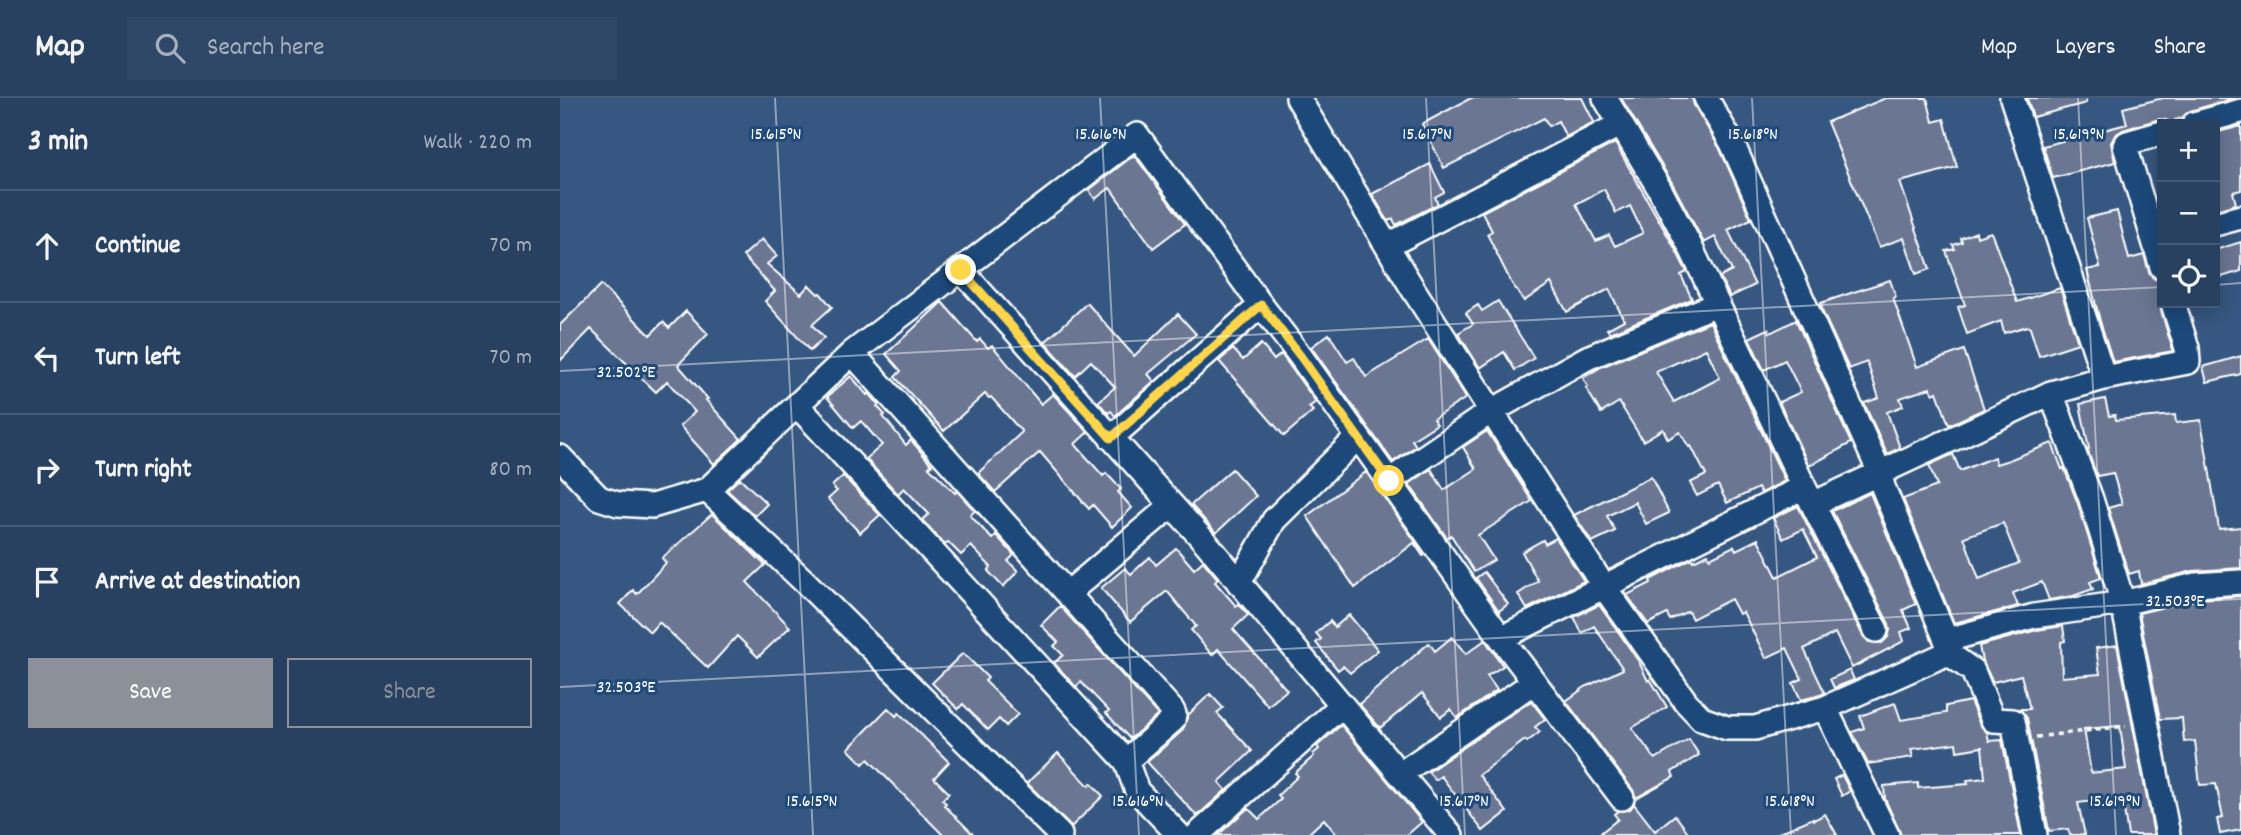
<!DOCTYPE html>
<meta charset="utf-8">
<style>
body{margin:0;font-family:Dekko,sans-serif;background:#304867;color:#f1f3f6}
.controls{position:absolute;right:21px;top:21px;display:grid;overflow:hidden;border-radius:0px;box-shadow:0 4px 18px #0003}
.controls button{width:63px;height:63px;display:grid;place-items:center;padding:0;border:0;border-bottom:2px solid #445a76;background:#284161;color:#f1f3f6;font:35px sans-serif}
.stop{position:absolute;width:21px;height:21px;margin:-16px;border:5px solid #ffd54a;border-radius:50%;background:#fff}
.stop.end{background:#ffd54a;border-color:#fff;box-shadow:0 2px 7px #0008}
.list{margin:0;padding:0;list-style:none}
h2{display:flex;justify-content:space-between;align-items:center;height:91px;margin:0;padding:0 28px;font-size:30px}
h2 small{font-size:23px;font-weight:400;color:#a5afbd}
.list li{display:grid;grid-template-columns:46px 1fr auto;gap:21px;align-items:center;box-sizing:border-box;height:112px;padding:0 28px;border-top:2px solid #445a76}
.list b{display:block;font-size:26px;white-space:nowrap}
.list em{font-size:23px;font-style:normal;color:#a5afbd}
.actions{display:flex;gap:14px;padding:21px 28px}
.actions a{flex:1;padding:16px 0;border:2px solid #8c9099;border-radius:0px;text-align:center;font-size:24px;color:#8c9099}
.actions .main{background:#8c9099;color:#fff}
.icon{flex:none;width:38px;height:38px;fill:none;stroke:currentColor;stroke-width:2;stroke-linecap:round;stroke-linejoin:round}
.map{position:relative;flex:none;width:1681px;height:737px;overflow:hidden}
header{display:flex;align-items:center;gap:42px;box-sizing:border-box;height:98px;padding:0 35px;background:#284161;border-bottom:2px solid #445a76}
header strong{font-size:33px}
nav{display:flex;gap:38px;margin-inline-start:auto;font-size:24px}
.search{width:490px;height:63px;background:#304867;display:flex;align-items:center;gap:18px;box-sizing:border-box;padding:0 24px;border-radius:0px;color:#a5afbd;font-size:26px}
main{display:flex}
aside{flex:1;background:#284161}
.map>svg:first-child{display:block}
.building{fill:#6b7692;stroke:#fff;stroke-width:2;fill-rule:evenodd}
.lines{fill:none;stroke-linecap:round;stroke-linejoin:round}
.minor-casing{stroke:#fff;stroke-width:28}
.path{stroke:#fff;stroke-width:3.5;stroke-dasharray:5 5;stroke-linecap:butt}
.minor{stroke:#1f4a7a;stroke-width:23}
.route{stroke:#ffd54a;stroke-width:9}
.ticks{fill:none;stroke:#fff;stroke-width:2;stroke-opacity:0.45}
.ticks-label{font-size:18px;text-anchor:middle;fill:#fff;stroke:#1f4a7a;stroke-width:6;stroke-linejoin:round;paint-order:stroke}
</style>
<header>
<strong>Map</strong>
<div class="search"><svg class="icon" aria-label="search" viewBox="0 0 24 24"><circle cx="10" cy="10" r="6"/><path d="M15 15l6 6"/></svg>Search here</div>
<nav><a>Map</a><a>Layers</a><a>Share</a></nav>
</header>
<main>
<aside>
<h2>3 min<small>Walk · 220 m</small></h2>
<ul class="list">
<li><svg class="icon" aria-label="ahead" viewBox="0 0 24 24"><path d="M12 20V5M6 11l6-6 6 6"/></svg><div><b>Continue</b></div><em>70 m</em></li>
<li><svg class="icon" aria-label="left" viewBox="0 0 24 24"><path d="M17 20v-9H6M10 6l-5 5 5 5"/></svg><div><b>Turn left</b></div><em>70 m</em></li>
<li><svg class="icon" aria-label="right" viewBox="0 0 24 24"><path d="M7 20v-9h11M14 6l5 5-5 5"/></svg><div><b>Turn right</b></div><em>80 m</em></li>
<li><svg class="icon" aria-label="arrive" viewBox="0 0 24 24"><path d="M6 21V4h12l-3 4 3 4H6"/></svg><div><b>Arrive at destination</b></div></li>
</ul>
<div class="actions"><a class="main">Save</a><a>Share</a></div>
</aside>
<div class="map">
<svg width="1681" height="737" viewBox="0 0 1681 737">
<rect width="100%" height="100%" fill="#365781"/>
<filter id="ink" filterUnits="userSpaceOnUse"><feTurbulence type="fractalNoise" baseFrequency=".0143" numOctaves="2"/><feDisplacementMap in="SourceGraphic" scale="14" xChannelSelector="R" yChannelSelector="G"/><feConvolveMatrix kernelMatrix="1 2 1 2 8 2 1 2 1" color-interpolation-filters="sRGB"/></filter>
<g filter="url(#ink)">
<path class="building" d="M911 0H1022L1034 24 1006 39 998 23 989 28 984 20 884 70 862 26Z
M1061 0H1132L1134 7 1160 51 1191 121 1168 132 1195 187 1170 199 1160 179 1172 173 1155 139 1144 145 1111 83Z
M1326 0H1367L1373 24 1384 21 1397 69 1340 84 1370 171 1356 176 1344 140 1319 149 1267 24Z
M1467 0H1526V5L1473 19Z
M1603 0H1675L1630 13 1622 20 1615 22 1616 24 1612 25 1606 22 1599 21 1563 32 1555 37 1551 45 1555 64 1493 80 1483 48 1567 26 1563 10Z
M1681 28V92L1673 94 1676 106 1655 112V78H1659L1655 63V35Z
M1055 45 1117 154 1127 174 1121 177 1132 201 1050 235 1047 231 1064 222 1049 191 1007 214 991 185 964 203 951 184 927 136 932 133 922 114ZM1044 91 1056 115 1070 108 1083 135 1055 148 1049 137 1036 143 1016 106Z
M574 57 625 126 593 150 550 90 535 101 529 92Z
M870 66 884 94 875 99 878 106 836 127 833 121 828 123 812 96Z
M1557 113 1569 161 1584 157 1589 174 1593 180 1599 183 1602 196 1599 203 1600 209 1613 253 1553 264 1540 223 1527 172 1540 169 1527 120Z
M1416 134 1417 139 1431 134 1457 204 1500 190 1518 245 1479 258 1470 230 1467 228 1444 235 1441 223 1407 236 1398 209 1405 207 1386 153 1395 151 1393 147 1402 144 1401 140Z
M202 141 217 158 207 166 241 196 249 187 258 196 260 195 272 209 252 227 264 240 250 253 205 203 215 193 183 158Z
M1681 144V173L1655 181V152Z
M1330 182 1336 199 1333 200 1357 269 1404 252 1424 311 1389 327 1377 294 1373 296 1370 290 1340 300 1343 308 1327 314 1340 350 1327 356 1304 305 1319 300 1307 264 1289 271 1263 215 1261 205Z
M41 187 90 237 103 224 109 230 126 213 148 236 118 267 148 301 146 302 181 341 154 366 120 328 135 314 107 283 96 294 31 231 0 263V227Z
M938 203 974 260 955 272 944 254 920 270 898 235 913 226 906 215 918 207 922 213Z
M382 204 417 244 420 241 428 250 432 247 481 306 493 296 528 334 515 346 543 378 546 375 561 391 558 394 572 410 552 429 533 407 529 411 480 354 435 394 418 375 462 334 431 299 429 300 425 296 384 333 335 279 341 273 326 256Z
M527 205 574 258 618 216 636 236 588 276 594 283 555 318 551 313 548 315 538 304 555 289 531 263 515 278 485 244Z
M1236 222 1291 345 1249 368 1219 304 1241 294 1225 262 1204 272 1189 240 1208 231 1210 235Z
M1150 224 1225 383 1201 395 1198 390 1167 405 1158 387 1137 398 1130 385 1146 377 1131 348 1129 349 1120 334 1108 341 1103 331 1083 343 1059 304 1041 315 1026 290 1028 289 1023 280 1041 269ZM1146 251 1160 280 1114 304 1096 274Z
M769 236 787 264 794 260 806 279 868 241 906 300 873 321 877 326 852 342 856 348 833 364 751 249Z
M701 246 714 262 721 256 756 304 749 309 753 313 724 338 659 263 673 251 683 262Z
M1681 258V276L1647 284 1643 269Z
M291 278 307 297 309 295 319 307 317 308 325 317 323 318 346 347 351 342 372 367 369 369 395 395 397 393 415 413 410 417 432 441 436 437 454 457 448 463 458 473 443 489 428 473 431 469 411 448 401 457 388 444 385 447 362 422 369 416 344 390 338 396 306 361 322 347 301 323 293 330 267 299Z
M1545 301 1549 318 1555 317 1556 322 1615 317 1616 325 1641 322 1659 431 1681 429V470L1633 473 1581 486 1579 473 1569 476 1548 410 1562 406 1553 375 1537 378 1527 351H1529L1520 306Z
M927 333 972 403 918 437 934 462 914 474 891 437 887 440 849 386 871 371 884 392 916 371 903 349Z
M1492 345 1502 371 1504 370 1518 406 1541 480 1530 484 1533 491 1513 498 1489 502 1482 484 1453 495 1458 508 1394 525 1343 401 1377 388 1369 367 1393 356 1400 373 1434 359 1436 366 1449 362ZM1443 425 1459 465 1419 481 1404 439Z
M672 371 696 398 656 435 631 407Z
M806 374 865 457 863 458 854 445 795 490 747 418Z
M283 378 320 417 300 435 268 401 277 393 272 388Z
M1091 379 1109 415 1086 426 1075 404 1047 418 1055 433 1032 444 1014 417Z
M180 380 207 406 195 418 167 392Z
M1310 395 1356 506 1343 512 1351 530 1341 534 1344 543 1292 570 1275 535 1244 551 1265 595 1260 597 1241 602 1233 585 1242 581 1227 550 1206 560 1183 514 1179 516 1171 501 1132 521 1128 513 1110 522 1107 516 1088 526 1067 497 1091 485 1090 482 1132 460 1133 463 1148 456 1150 460 1174 448 1176 452 1198 441 1217 479 1257 459 1243 431 1223 441 1213 420 1238 408 1303 538 1309 544 1322 545 1328 539 1330 532 1329 526 1272 413Z
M152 416 205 467 187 484 230 529 198 559 177 538 148 570 99 524 90 534 60 506 73 492 77 496 106 465 102 460Z
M996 440 1024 483 967 511 958 496 978 483 962 454 983 442 985 446Z
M616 450 634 471 643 463 658 481 655 484 676 508 679 506 688 517 673 531 727 592 708 608 658 551 652 557 631 532 636 528 607 493 570 524 541 490 565 470 571 476 590 459 596 467Z
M924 474 948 506 939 513 916 480Z
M1681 498V732L1660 736 1657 721 1663 720 1656 686 1640 687 1635 643 1624 644 1622 620 1600 621 1579 515 1638 501Z
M1039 507 1062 539 1079 564 1088 583 1090 581 1107 609 1072 630 1095 661 1129 641 1139 657 1112 674 1114 679 1076 700 1073 692 1006 603 1025 589 1063 571 1034 528 1022 535 1014 519Z
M500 508 598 617 570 641 546 615 549 613 521 584 516 589 494 565 503 557 494 548 498 544 481 527Z
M789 517 818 552 790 575 783 568 778 572 756 545 761 541 756 535 770 523 775 529Z
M1503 528 1505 543 1501 544 1502 579 1540 576 1536 550 1557 547 1594 737H1568L1562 699 1518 705 1525 737H1510L1508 731 1489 733 1467 620 1460 611H1470L1461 577 1433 584 1422 563 1419 548 1477 532ZM1560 628 1566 671 1531 675 1524 631Z
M892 539 906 556 925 542 943 568 927 578 937 592 897 620 891 611 881 619 862 595 820 630 799 606 869 545 875 553Z
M403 555 428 580 425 583 458 616 446 628 439 621 428 632 403 606 398 611 372 585Z
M1290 572 1294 582 1274 590 1270 581Z
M650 596 663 610 657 615 692 653 659 684 666 692 637 718 587 664 622 633 628 617Z
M971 603 985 621 975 629 980 634 967 644 965 642 919 677 947 714 923 733 881 678 875 682 868 674Z
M1410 603 1420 627 1427 634 1429 643 1442 642 1461 737H1341L1325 701 1324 688 1358 685V690L1408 686 1407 682 1425 680 1422 649 1397 653 1396 645 1351 651 1353 659 1308 666 1292 634 1304 630 1300 618 1335 605 1341 622 1386 615V608Z
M328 610 336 618 339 615 389 664 374 680 389 695 382 702 386 705 384 707 414 737H383L308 661 303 666 288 651Z
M781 627 862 724 847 737H777L764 721 747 737H658L688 710 699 721 721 701 718 697 738 678 735 675 754 658 753 656 759 651 757 648Z
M498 655 529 688 531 685 543 698 511 729 467 685Z
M1282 677 1290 693 1282 698 1274 681Z
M1074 706 1095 733 1115 717 1130 737H1038L1058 721 1054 716 1058 713 1070 711Z
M1265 716 1277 737H1214L1253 720 1254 722Z"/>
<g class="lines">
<g class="minor-casing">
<path id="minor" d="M738 0 853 191 1044 489 1126 604 1142 621 1167 630H1195L1265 610 1388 555 1389 549 1323 389 1320 375 1172 45 1146 0
M1045 0 1099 90 1130 148 1244 389 1316 532
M1452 0 1544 280
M1634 26 1681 13
M1602 35 1567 45 1565 48 1602 169
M1655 126 1681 119
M827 148 1061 26
M401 172 647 446 891 737
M292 255 612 612 614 616 613 622 566 663
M1491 295 1531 401 1563 505 1608 737
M237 307 566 663 577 693 619 737
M551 340 701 207
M0 359 39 400 58 406 92 408 147 392 292 255 577 37 701 207 741 259 941 540 1062 700
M829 383 930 314 1027 260 1157 206
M147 392 245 484 500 737
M1253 406 1491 295 1544 280 1628 264 1627 250 1613 205
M679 485 714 422 797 340
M508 495 612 407
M941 540 1244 389
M1387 542 1474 518 1563 505 1636 487 1681 484
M1388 555 1413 573 1433 622 1453 623 1475 737
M1265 610 1327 737
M840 676 974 584
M637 737 781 608"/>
</g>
<path class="path" d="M1476 639 1566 628"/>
<use href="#minor" class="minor"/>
</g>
</g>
<g class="lines" filter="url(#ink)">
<path class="route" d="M401 172 551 340 701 207 741 259 829 383"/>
</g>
<path class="ticks" d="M215 0 253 737M540 0 579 737M866 0 905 737M1192 0 1231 737M1518 0 1556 737M1655 187 1681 185M0 273 1602 189M0 589 1681 501"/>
<g class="ticks-label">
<text x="216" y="41">15.615°N</text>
<text x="541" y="41">15.616°N</text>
<text x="867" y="41">15.617°N</text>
<text x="1193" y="41">15.618°N</text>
<text x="1519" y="41">15.619°N</text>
<text x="66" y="279">32.502°E</text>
<text x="1615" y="508">32.503°E</text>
<text x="66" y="594">32.503°E</text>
<text x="252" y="708">15.615°N</text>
<text x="578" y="708">15.616°N</text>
<text x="904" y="708">15.617°N</text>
<text x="1230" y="708">15.618°N</text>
<text x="1555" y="708">15.619°N</text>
</g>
</svg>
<div class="controls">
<button>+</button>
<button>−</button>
<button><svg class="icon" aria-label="locate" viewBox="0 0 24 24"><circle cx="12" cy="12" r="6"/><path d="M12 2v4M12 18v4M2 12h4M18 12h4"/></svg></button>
</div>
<div class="stop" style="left:829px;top:383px"></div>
<div class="stop end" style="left:401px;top:172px"></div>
</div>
</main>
